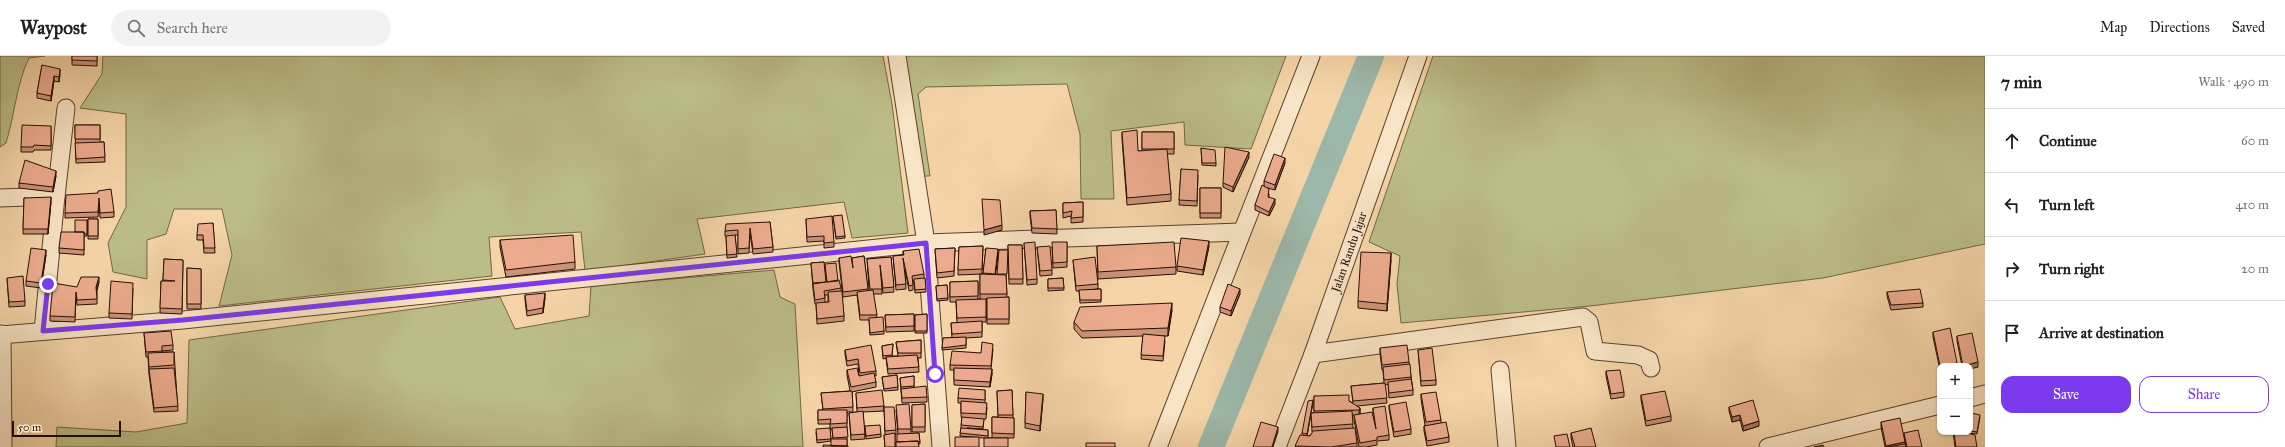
<!DOCTYPE html>
<meta charset="utf-8">
<style>
body{margin:0;font-family:"IM FELL Great Primer",serif;background:#f2f2f2;color:#202124}
.controls{position:absolute;right:12px;bottom:12px;display:grid;overflow:hidden;border-radius:8px;box-shadow:0 1px 3px #0004}
.controls button{width:36px;height:36px;display:grid;place-items:center;padding:0;border:0;border-bottom:1px solid #e0e0e0;background:#fff;color:#202124;font:20px sans-serif}
.scale{position:absolute;left:12px;bottom:10px;width:109px;box-sizing:border-box;padding-left:4px;border:2px solid #280e04;border-top:0;font-size:11px;line-height:14px;white-space:nowrap;color:#280e04;-webkit-text-stroke:3px #f8e4c6;paint-order:stroke}
.stop{position:absolute;width:12px;height:12px;margin:-9px;border:3px solid #7c3aed;border-radius:50%;background:#fff}
.stop.end{background:#7c3aed;border-color:#fff;box-shadow:0 1px 4px #0008}
.list{margin:0;padding:0;list-style:none}
h2{display:flex;justify-content:space-between;align-items:center;height:52px;margin:0;padding:0 16px;font-size:17px}
h2 small{font-size:13px;font-weight:400;color:#757577}
.list li{display:grid;grid-template-columns:26px 1fr auto;gap:12px;align-items:center;box-sizing:border-box;height:64px;padding:0 16px;border-top:1px solid #e0e0e0}
.list b{display:block;font-size:15px;white-space:nowrap}
.list em{font-size:13px;font-style:normal;color:#757577}
.actions{display:flex;gap:8px;padding:12px 16px}
.actions a{flex:1;padding:9px 0;border:1px solid #7c3aed;border-radius:12px;text-align:center;font-size:14px;color:#7c3aed}
.actions .main{background:#7c3aed;color:#fff}
.icon{flex:none;width:22px;height:22px;fill:none;stroke:currentColor;stroke-width:2;stroke-linecap:round;stroke-linejoin:round}
.map{position:relative;flex:none;width:1985px;height:391px;overflow:hidden}
header{display:flex;align-items:center;gap:24px;box-sizing:border-box;height:56px;padding:0 20px;background:#fff;border-bottom:1px solid #e0e0e0}
header strong{font-size:19px}
nav{display:flex;gap:22px;margin-inline-start:auto;font-size:14px}
.search{width:280px;height:36px;background:#f2f2f2;display:flex;align-items:center;gap:10px;box-sizing:border-box;padding:0 14px;border-radius:22px;color:#757577;font-size:15px}
main{display:flex}
aside{flex:1;background:#fff}
.map>svg:first-child{display:block}
.green{fill:#bbbd88;stroke:#726646}
.lines{fill:none;stroke-linecap:round;stroke-linejoin:round}
.river{stroke:#9cb8ab;stroke-width:26}
.minor-casing{stroke:#5b402d;stroke-width:19}
.minor{stroke:#f8e4c6;stroke-width:17}
.wall{fill:#cb937a;stroke:#280e04;fill-rule:evenodd}
.shaded-wall{fill:#a57863;stroke:#280e04}
.building{fill:#ecab8e;stroke:#280e04}
.route{stroke:#7c3aed;stroke-width:5}
.labels{text-anchor:middle;stroke-width:3.5;stroke-linejoin:round;paint-order:stroke}
.street-label{font-size:12px;fill:#280e04;stroke:#f8e4c6}
</style>
<header>
<strong>Waypost</strong>
<div class="search"><svg class="icon" aria-label="search" viewBox="0 0 24 24"><circle cx="10" cy="10" r="6"/><path d="M15 15l6 6"/></svg>Search here</div>
<nav><a>Map</a><a>Directions</a><a>Saved</a></nav>
</header>
<main>
<div class="map">
<svg width="1985" height="391" viewBox="0 0 1985 391">
<rect width="100%" height="100%" fill="#f5d5a8"/>
<filter id="stains"><feTurbulence type="fractalNoise" baseFrequency=".005" numOctaves="4"/><feColorMatrix values="0 0 0 0 .2 0 0 0 0 .09 0 0 0 0 .02 0 0 0 .5 -.17"/></filter>
<radialGradient id="worn" r=".72"><stop offset=".6" stop-color="#630" stop-opacity="0"/><stop offset="1" stop-color="#630" stop-opacity=".3"/></radialGradient>
<path class="green" d="M0 0H45L29 2C16 29 15 58 6 87L0 91Z
M103 0H883L892 48 908 177 852 182 844 146 697 163 705 198 585 215 581 176 489 181 492 220 219 250 232 199 222 153H174L166 178 147 184V223L113 216 108 187 126 151V58L80 52 102 18Z
M902 0H1286L1251 93 1185 89 1184 66 1111 75 1114 143H1081L1080 78 1067 28 926 31 918 38 930 120H918Z
M1433 0H1985V188L1823 222 1590 250 1401 267 1397 228 1400 200 1369 186Z
M774 214 780 241 795 248 803 391H56L57 371 136 376 187 367 189 284 500 241 515 273 589 260 591 230Z"/>
<g class="lines">
<path class="river" d="M1211 391 1371 0"/>
<g class="minor-casing">
<g id="minor">
<path d="M897 0 926 187 941 391"/>
<path d="M56 140 66 52"/>
<path d="M0 142 56 140 43 275"/>
<path d="M2 278 3 391"/>
<path d="M0 279 183 264 926 187 1241 176"/>
<path d="M1313 298 1583 261 1589 266 1595 295 1638 299 1649 304 1651 312"/>
<path d="M1500 314 1507 391"/>
<path d="M1970 342 1985 338"/>
<path d="M1158 391 1311 0"/>
<path id="s1" d="M1277 391 1313 298 1418 0"/>
<path d="M1768 391 1940 349"/>
</g>
</g>
<use href="#minor" class="minor"/>
</g>
<path class="wall" d="M72 0H97V10L72 9Z
M42 9 60 18 59 26 54 25 51 45 37 42V37Z
M75 69H100V86H104L105 106 76 107Z
M51 70V94H34L33 96H21V91Z
M1122 76 1138 95H1142V76H1174V98H1167L1171 138V145L1127 149 1122 83Z
M1201 92 1216 107V110L1202 109Z
M1249 101 1233 136 1223 131V127Z
M1285 107 1275 134 1264 131 1269 138V142L1275 148 1269 160 1255 154V149L1264 130V125Z
M1181 113 1198 119 1197 150 1179 149Z
M56 120 53 136 19 132V127Z
M1200 132H1221V162H1200Z
M98 137 114 156V161L100 162 99 147 98 161 65 162V157Z
M24 142 51 146 48 178H23Z
M1083 146V166L1071 167V160L1063 162V147Z
M1056 154 1057 178 1032 177 1030 160V155Z
M833 160 845 180V182L836 183Z
M88 163H98V183H88Z
M806 163 834 186V191L824 192V185L807 186Z
M87 164V180H84V199L59 197V192Z
M770 166 773 191V196L753 198 750 177 749 197 738 198V179H735L737 201 727 202 726 180H725V175Z
M213 167 215 197H204L203 184H197V179Z
M500 184 575 206V213L506 221 500 191Z
M1067 186V211L1053 212 1052 191Z
M1024 187 1037 223V228L1027 229Z
M1008 189H1022L1023 228H1009Z
M983 190 982 218 958 219 959 191Z
M1097 190 1176 211V218L1098 223Z
M1209 190 1203 219 1177 215V210Z
M1037 191 1052 214V219L1040 220Z
M955 192 954 220 937 222 935 193Z
M986 192 998 198 995 219H997L1008 194 1006 221 1007 241H1009V268H987V243H986V266H982V281L966 282V292L942 294 943 282H952L951 267H957L956 246H950V226L978 225V243H980V218H983Z
M903 195 924 218V222H925L926 236 915 237 914 225H913V234L909 235 905 213 906 233 896 234 893 200 903 199Z
M46 199 41 232 26 230V225Z
M864 200 868 235 869 234 867 203 891 201 894 236 883 237 881 218 882 238H873L877 262 884 275V278L870 279 869 264H860L857 239 843 241 839 207V202L852 207V202Z
M164 203 183 204 182 258 160 257 161 225H163Z
M1073 204 1098 228V233L1087 234 1101 233V246L1080 247 1079 235H1076Z
M1391 204 1387 255 1358 252V245Z
M824 206 826 226H827L825 210 838 225 841 232 844 260V265L817 268 816 248H815L813 233 811 207ZM825 239H828V246H825Z
M187 212 201 213V253H187Z
M7 222 25 245V250L9 251Z
M1063 222 1064 234 1048 235V223Z
M99 226 97 235V248L77 249 76 241 75 266 50 265V260L77 231Z
M947 229 948 244 937 245 936 230Z
M133 232 132 263 109 262V257Z
M1887 236 1923 247V251L1891 254 1887 240Z
M1240 238 1231 260 1220 256V251Z
M525 239 545 242 543 257 527 260 525 244Z
M1172 254 1168 280H1162L1165 285 1163 305 1141 303 1143 280 1082 282 1074 273V266Z
M914 258V275L886 276 885 259Z
M927 258V277H915V259Z
M1933 276 1957 310H1940V314L1933 281Z
M144 277 173 289V294L162 295V296H174L178 355 154 356 149 318 148 301H146Z
M1957 280 1978 311 1970 310H1962L1957 285Z
M921 284V302H918L919 316 888 318 886 302 883 303 882 290 893 288 892 300H898L896 286Z
M1380 292 1409 306 1413 334V339L1389 342 1388 328 1385 329 1387 347 1357 350 1360 352V358L1373 363V352L1389 379V384L1377 385V389L1366 391H1359L1354 364V359H1352L1353 372 1357 387V391H1295L1302 379V377L1313 346 1307 380H1310L1313 376H1312L1311 357H1314V340L1349 345 1353 347 1351 330 1384 327 1383 314H1382L1380 297Z
M993 293 991 313 992 318 990 331 954 329V314H950V309L981 297Z
M845 294 876 315V320H874L876 326V331L852 336 853 356H847V390H831L833 383 832 373H830V368H818V354H823L821 337 850 335 847 319V314L859 320 858 308 847 310 845 298Z
M1418 294 1436 324V329L1421 330Z
M1606 315 1624 336V341L1611 343 1606 320Z
M897 319 898 334 884 335 882 321Z
M914 320V332L927 341V346L902 347 900 322Z
M985 334V346L987 352 986 363H984L983 373 967 372 988 374V382H992V361H998L997 335 1012 334 1013 362H1014V382H984L960 380 962 362 961 361V347H958V342Z
M1026 336 1043 343 1040 375 1025 372Z
M856 337 884 350V355L863 356 865 383 851 384 849 357 857 356Z
M1421 338 1441 364V366L1449 381V386L1427 390 1424 375V370L1425 369 1421 343Z
M1641 339 1671 360V365L1646 370 1641 344Z
M925 348V376H912V349Z
M1389 349 1411 373V378L1394 381 1389 353Z
M884 351 896 374V379H895V391H885L884 379H885Z
M1729 351 1759 370 1743 375 1740 364 1732 366 1729 355Z
M896 354 911 373V378L919 377 920 388 897 386 898 378Z
M1980 361 1977 378 1968 377V376H1970V365Z
M1881 366 1905 386 1906 391H1885L1881 371Z
M830 372 831 385 817 387 816 376Z
M865 373 881 378V381L866 383Z
M1951 376H1967L1966 377 1977 391H1955L1953 376Z
M1571 377 1596 391H1573L1571 382Z
M1904 377 1922 391H1906L1904 382Z"/>
<path class="shaded-wall" d="M60 13V18L59 26V21Z
M54 20V25L51 45V40Z
M1249 96V101L1233 136V131Z
M1285 102V107L1275 134V129Z
M56 115V120L53 136V131Z
M51 141V146L48 178V173Z
M1275 143V148L1269 160V156Z
M1002 169V174L984 179V174Z
M1209 185V190L1203 219V214Z
M998 193V198L995 223V218Z
M46 194V199L41 232V227Z
M1391 197V204L1387 255V248Z
M99 221V226L96 236V231Z
M1240 233V238L1231 260V255Z
M545 237V242L543 257V252Z
M1172 247V254L1168 280V272Z
M1978 306V311L1970 313V310H1963Z
M1957 307V310H1945Z
M992 313V318L990 331V326Z
M1043 338V343L1040 375V370Z
M1313 344V346L1307 380V378Z
M1360 352V357L1359 359V354Z
M1740 359V364L1732 366V361Z
M1759 365V370L1743 375V370Z
M1278 371V376L1273 391H1272Z
M1905 386V391H1886V390Z"/>
<path class="building" d="M72 0H97V5L72 4Z
M42 9 60 13 59 21 54 20 51 40 37 37Z
M22 69 51 70V90L34 89 33 91H21Z
M75 69H100V83H75Z
M1137 74 1138 95 1167 93 1171 138 1127 142 1122 76Z
M1142 76H1174V93H1142Z
M104 86 105 101 76 103 75 87Z
M1225 91 1249 96 1233 131 1223 127Z
M1201 92 1215 94 1216 107H1202Z
M1274 98 1285 102 1275 129 1264 125Z
M25 104 56 115 53 131 19 127Z
M1181 113 1198 114 1197 145 1179 144Z
M1262 129 1269 133 1268 141 1275 143 1269 156 1255 149Z
M1200 132H1221V157H1200Z
M111 133 114 156 100 157 99 142 98 156 65 157 66 139 98 137V135Z
M51 141 48 173H23L24 142Z
M982 143 1000 144 1002 169 984 174Z
M1083 146V161L1071 162 1072 155 1063 157V147Z
M1056 154 1057 173 1032 172 1030 155Z
M842 159 845 180 836 181 833 160Z
M832 160 834 186 824 187V180L807 181 806 163Z
M88 163H98V180H88Z
M75 164H87V178H84V176H75Z
M770 166 773 191 753 193 750 172 749 192 738 193V174L725 175 726 168Z
M213 167 215 192H204L203 179H197L198 168Z
M61 176H84V194L59 192Z
M573 179 575 206 506 214 500 184Z
M735 179 737 198 727 199 726 180Z
M1181 182 1209 185 1203 214 1177 210Z
M1035 186 1037 223 1027 224 1024 187Z
M1052 186H1067V206L1053 207Z
M1174 186 1176 211 1098 216 1097 190Z
M1008 189H1022L1023 223H1009Z
M983 190 982 213 958 214 959 191Z
M1050 190 1052 214 1040 215 1037 191Z
M31 192 46 194 41 227 26 225Z
M955 192 954 215 937 217 935 193Z
M986 192 998 193 995 218 983 217Z
M919 193 924 218 912 220 913 229 909 230 903 202 906 228 896 229 893 200 904 199 903 195Z
M999 194H1008L1007 218H997Z
M1361 196 1391 197 1387 248 1358 245Z
M851 200 853 212 852 202 864 200 868 233 843 236 839 202Z
M891 201 894 231 883 232 880 209 882 233H870L867 203Z
M1095 201 1098 228 1076 230 1073 204Z
M164 203 183 204 182 253 160 252 161 225H175L163 224Z
M824 206 826 226 813 227 811 207Z
M836 207 838 225 827 226 825 208Z
M187 212 201 213V248H187Z
M980 218 1006 219 1007 238H980Z
M23 220 25 245 9 246 7 222Z
M81 221H99L96 231 97 243 77 244 76 236 75 261 50 260 53 227 77 231Z
M925 222 926 233 915 234 914 223Z
M1063 222 1064 232H1048V223Z
M839 224 841 232 824 235 825 242 815 244 813 228Z
M111 225 133 227 132 258 109 257Z
M978 225V240L950 241V226Z
M1228 228 1240 233 1231 255 1220 251Z
M947 229 948 242 937 243 936 230Z
M1101 233V244H1080L1079 234Z
M1920 233 1923 247 1891 249 1887 236Z
M873 234 877 259H860L857 236Z
M842 235 844 260 817 263 816 247 829 246 828 236Z
M545 237 543 252 527 255 525 239Z
M1009 241V263H987V242Z
M986 243V261L957 262 956 244Z
M1172 247 1168 272 1082 275 1074 266 1080 251Z
M914 258V270L886 271 885 259Z
M927 258V275H915V259Z
M883 261 884 275 870 277 869 262Z
M982 265V276L952 278 951 267Z
M1950 272 1957 307 1945 310H1940L1933 276Z
M171 275 173 289 162 290V295L146 296 144 277Z
M1972 277 1978 306 1963 310 1957 280Z
M1143 278 1165 280 1163 300 1141 299Z
M966 281V289L942 292 943 282Z
M921 284V297H898L896 286Z
M982 286 993 288 991 310 950 309 952 295 981 297Z
M893 288 892 299 883 300 882 290Z
M871 289 876 315 860 317 858 303 847 305 845 294Z
M1407 289 1409 306 1382 309 1380 292Z
M1432 292 1436 324 1421 325 1418 294Z
M174 296V309L149 311 148 297Z
M917 299 919 311 888 313 886 301Z
M1410 308 1411 321 1384 324 1383 311Z
M174 312 178 350 154 352 149 313Z
M857 312 859 320 874 317 876 326 851 331 847 314Z
M954 312 992 313 990 326 954 324Z
M1620 314 1624 336 1611 338 1606 315Z
M897 319 898 331 884 333 882 321Z
M914 320V330L901 331 900 322Z
M1411 323 1413 334 1389 337 1388 326Z
M1385 327 1387 342 1353 345 1351 330Z
M926 330 927 341 902 342 901 333Z
M959 332 985 334V344L958 342Z
M882 334 884 350 857 352 856 337Z
M1012 334 1013 359H998L997 335Z
M852 335 853 351 823 353 821 337Z
M1665 335 1671 360 1646 365 1641 339Z
M1026 336 1043 338 1040 370 1025 367Z
M1436 336 1441 364 1426 366 1421 338Z
M1349 339V345L1360 352 1359 354 1314 355V340Z
M1313 344 1307 378 1302 377 1308 345Z
M1753 344 1759 365 1743 370 1740 359 1732 361 1729 351Z
M961 345 987 347 986 358 961 357Z
M1406 346 1411 373 1394 376 1389 349Z
M909 348 911 373H898L896 349Z
M925 348V371H912V349Z
M1385 350 1389 379 1377 381V384L1360 387 1354 359 1372 356 1376 373 1373 352Z
M884 351H894L896 374 885 375Z
M818 354H847V367L830 368 831 363 818 364Z
M863 355 865 378 851 379 849 357Z
M1352 355 1353 368 1312 371 1311 357Z
M1971 357 1980 359 1977 376 1970 375V365Z
M962 361 984 363 983 371 961 369Z
M992 361 1014 362V378L992 377Z
M1900 362 1905 386 1886 390 1881 366Z
M1261 366 1278 371 1272 391H1253Z
M1446 366 1449 381 1427 385 1424 370Z
M880 369 881 378 866 380 865 370Z
M847 371 848 381 833 382 832 372Z
M830 372 831 383 817 384 816 373Z
M961 372 988 374V380L960 377Z
M1355 372 1357 387 1331 391 1295 390 1300 379 1310 380 1313 375Z
M1591 372 1596 391H1575L1571 377Z
M1918 374 1922 391H1907L1904 377Z
M1954 376H1963L1975 379 1977 391H1956Z
M895 377V391H885L884 379Z
M919 377 920 386H918V385L897 386V378Z
M1567 378 1570 391H1556L1554 380Z
M955 381H979V391H955Z
M984 382H1008V391H984Z
M831 383H847V390H831Z
M918 385 919 391H896V386Z
M1086 387H1115V391H1086Z
M1905 388 1906 391H1888Z
M823 389 848 390V391H823Z
M1823 389 1824 391H1814Z"/>
<g class="lines">
<path class="route" d="M48 228 43 275 183 264 926 187 935 318"/>
</g>
<g class="labels">
<g class="street-label">
<text dy="4" stroke="none"><textPath href="#s1" startOffset="208">Jalan Randu Jajar</textPath></text>
</g>
</g>
<rect width="100%" height="100%" filter="url(#stains)"/>
<rect width="100%" height="100%" fill="url(#worn)"/>
</svg>
<div class="controls">
<button>+</button>
<button>−</button>
</div>
<div class="scale">50 m</div>
<div class="stop" style="left:935px;top:318px"></div>
<div class="stop end" style="left:48px;top:228px"></div>
</div>
<aside>
<h2>7 min<small>Walk · 490 m</small></h2>
<ul class="list">
<li><svg class="icon" aria-label="ahead" viewBox="0 0 24 24"><path d="M12 20V5M6 11l6-6 6 6"/></svg><div><b>Continue</b></div><em>60 m</em></li>
<li><svg class="icon" aria-label="left" viewBox="0 0 24 24"><path d="M17 20v-9H6M10 6l-5 5 5 5"/></svg><div><b>Turn left</b></div><em>410 m</em></li>
<li><svg class="icon" aria-label="right" viewBox="0 0 24 24"><path d="M7 20v-9h11M14 6l5 5-5 5"/></svg><div><b>Turn right</b></div><em>20 m</em></li>
<li><svg class="icon" aria-label="arrive" viewBox="0 0 24 24"><path d="M6 21V4h12l-3 4 3 4H6"/></svg><div><b>Arrive at destination</b></div></li>
</ul>
<div class="actions"><a class="main">Save</a><a>Share</a></div>
</aside>
</main>
